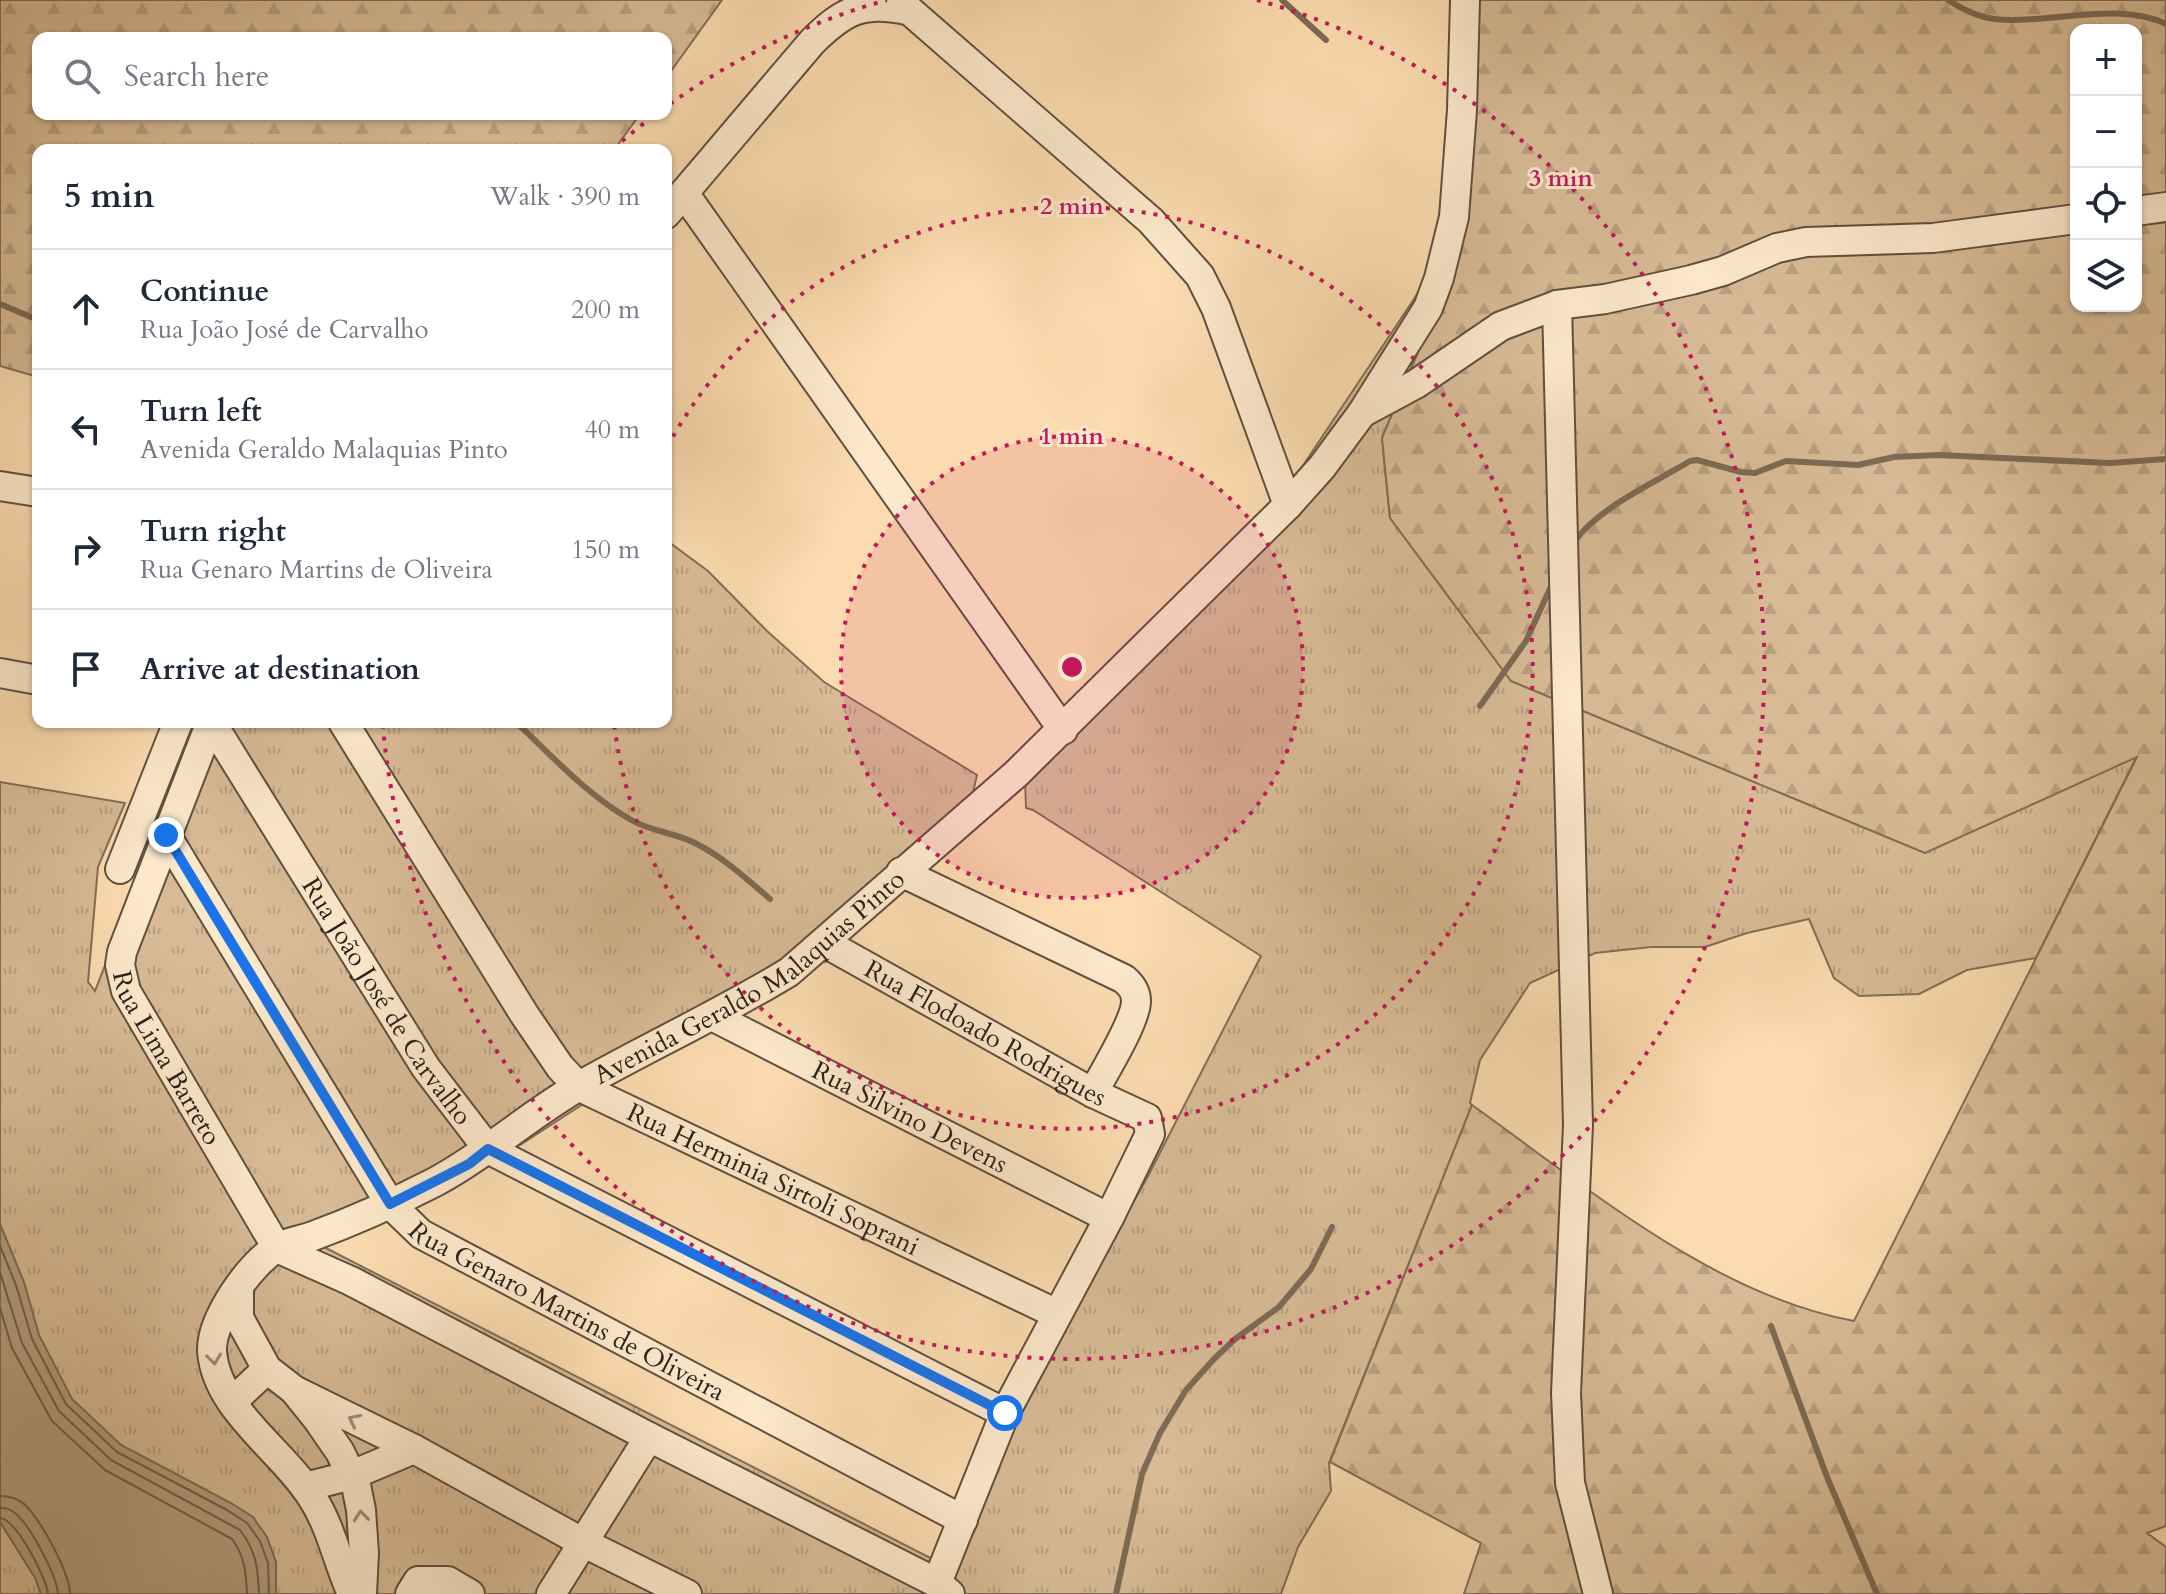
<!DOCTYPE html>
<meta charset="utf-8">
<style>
body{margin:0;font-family:Cardo,serif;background:#f6f6f7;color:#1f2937}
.controls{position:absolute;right:24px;top:24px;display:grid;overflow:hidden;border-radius:16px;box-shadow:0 2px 6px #0004}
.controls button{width:72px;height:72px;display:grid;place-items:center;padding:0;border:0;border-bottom:2px solid #e0e1e3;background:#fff;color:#1f2937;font:40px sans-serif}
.stop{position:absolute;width:24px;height:24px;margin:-18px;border:6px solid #1a73e8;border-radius:50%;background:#fff}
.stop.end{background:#1a73e8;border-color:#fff;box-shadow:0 2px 8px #0008}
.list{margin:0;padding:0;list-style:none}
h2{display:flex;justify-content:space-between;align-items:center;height:104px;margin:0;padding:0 32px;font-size:34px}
h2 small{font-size:26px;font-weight:400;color:#747a83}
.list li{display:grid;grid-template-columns:52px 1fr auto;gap:24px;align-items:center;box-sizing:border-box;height:120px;padding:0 32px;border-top:2px solid #e0e1e3}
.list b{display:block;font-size:30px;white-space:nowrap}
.list p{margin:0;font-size:26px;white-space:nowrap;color:#747a83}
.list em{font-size:26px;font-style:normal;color:#747a83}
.icon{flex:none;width:44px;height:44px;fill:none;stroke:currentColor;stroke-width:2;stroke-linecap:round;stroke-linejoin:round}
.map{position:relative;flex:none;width:2166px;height:1594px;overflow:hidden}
.search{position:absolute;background:#fff;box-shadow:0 2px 6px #0004;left:32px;top:32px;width:640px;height:88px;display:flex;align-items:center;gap:20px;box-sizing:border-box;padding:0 28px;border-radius:16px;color:#747a83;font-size:30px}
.panel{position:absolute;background:#fff;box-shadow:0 2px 6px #0004;left:32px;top:144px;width:640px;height:584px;border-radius:16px}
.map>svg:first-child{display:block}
.grass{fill:url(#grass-tufts);stroke:#826e58;stroke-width:2}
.forest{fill:url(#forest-firs);stroke:#826e58;stroke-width:2;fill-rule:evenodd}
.water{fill:#b49c7c;stroke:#7d6b55;stroke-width:2}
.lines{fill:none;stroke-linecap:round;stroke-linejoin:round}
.shore{stroke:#705e4b;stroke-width:2}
.stream{stroke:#7d6b55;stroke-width:6}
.minor-casing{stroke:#5f503f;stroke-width:32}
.minor{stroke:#fce8cb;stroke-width:28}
.oneway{stroke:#9e8e7b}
.route{stroke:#1a73e8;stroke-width:10}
.ring{fill:none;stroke:#c2185b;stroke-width:4;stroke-dasharray:4 8}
.labels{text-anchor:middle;stroke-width:6;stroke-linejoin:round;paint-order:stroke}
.street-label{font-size:26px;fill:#2b211a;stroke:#fce8cb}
.centre{fill:#c2185b;stroke:#fce8cb;stroke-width:4}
.ring-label{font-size:24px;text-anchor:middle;font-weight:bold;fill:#c2185b;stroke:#fce8cb;stroke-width:6;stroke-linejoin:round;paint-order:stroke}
</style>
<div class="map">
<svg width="2166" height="1594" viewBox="0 0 2166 1594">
<defs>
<pattern id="grass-tufts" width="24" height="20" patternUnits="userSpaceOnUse" patternTransform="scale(2)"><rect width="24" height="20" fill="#d8bb96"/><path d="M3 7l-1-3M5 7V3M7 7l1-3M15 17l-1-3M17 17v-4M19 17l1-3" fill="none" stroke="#baa081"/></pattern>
<pattern id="forest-firs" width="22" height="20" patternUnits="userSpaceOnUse" patternTransform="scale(2)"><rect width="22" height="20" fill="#d8bb96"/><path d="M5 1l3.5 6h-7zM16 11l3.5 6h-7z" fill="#baa081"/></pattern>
</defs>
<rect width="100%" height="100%" fill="#fbdbaf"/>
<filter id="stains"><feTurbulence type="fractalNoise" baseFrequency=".0025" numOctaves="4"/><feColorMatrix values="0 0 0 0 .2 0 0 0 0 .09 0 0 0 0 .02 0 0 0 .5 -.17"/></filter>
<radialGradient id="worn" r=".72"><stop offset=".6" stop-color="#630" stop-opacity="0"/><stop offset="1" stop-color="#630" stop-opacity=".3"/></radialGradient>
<path class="grass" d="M1446 251 1442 294 1382 438 1390 518 1511 681 1925 853 2137 756 2036 958 1967 970 1919 994 1859 996 1834 978 1809 919 1747 933 1705 947H1651L1595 953 1530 983 1480 1060 1470 1103 1472 1105 1329 1463 1331 1491 1298 1547 1281 1594H0V782L125 803 98 867 88 982 95 991 199 722H666V540L708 571 767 631 824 682 977 775 965 826 677 1043 454 1188 320 1245 938 1562 990 1453 1146 1180 1261 956 1033 810 1026 808 1025 781 1045 747 1298 473Z"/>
<path class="forest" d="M0 0H722L666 78V38H38V114H640L614 150H38V377L0 366Z
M1468 0H2166V1526L2147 1533 2166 1547V1594H1464L1481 1543 1330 1462 1472 1105C1587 1187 1713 1295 1854 1321L2137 757 1925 853 1511 681 1390 518 1382 438 1442 295ZM2076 30H2136V306H2076Z"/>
<path class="water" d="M0 1224 24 1282 39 1335 72 1399 121 1445 231 1503 253 1517 267 1537 276 1562V1594H41L35 1578 0 1522Z"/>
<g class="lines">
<path class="shore" d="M0 1246 16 1285 32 1339 66 1404 117 1452 227 1510 247 1523 260 1541 268 1563 269 1594
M0 1272 22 1343 59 1411 111 1460 240 1530C256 1551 258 1568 259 1594
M0 1308 12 1348 52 1421 105 1470 232 1539C245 1557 246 1572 247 1594
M0 1496C9 1496 17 1498 24 1504 41 1520 69 1571 70 1594
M0 1508C6 1508 7 1508 12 1511 28 1520 57 1576 58 1594
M0 1518C17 1520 46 1577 48 1594"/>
<path class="stream" d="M1282 0 1326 40
M1948 0C1962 9 1977 17 1994 19 2047 25 2118 0 2166 24
M0 304 38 320
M1574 542C1598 508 1654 483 1690 461L1697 460 1741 472 1755 473 1786 461 1858 465 1894 457 1938 455 2110 463 2166 459
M1480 706 1526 641 1554 580
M516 722C553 757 588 796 633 821 653 832 677 833 697 844 724 858 747 879 770 899
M1771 1326 1827 1477 1877 1594
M1116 1594 1142 1474 1160 1433 1186 1390 1213 1360 1235 1339 1279 1307 1311 1269 1332 1227"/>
<g class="minor-casing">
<g id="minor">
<path d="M684 193 1063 730"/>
<path d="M2136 211 2166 207"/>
<path d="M666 214 812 42C844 10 864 0 910 11L1151 221 1200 276 1216 308 1288 505"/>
<path d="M1557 305 1578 1125 1566 1393 1570 1483 1598 1594"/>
<path d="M1362 413 1416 384 1501 326 1557 305 1605 299 1691 280 1723 271 1777 248 1806 242 1933 238 2076 219"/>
<path d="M0 486 38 492"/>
<path d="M0 673 38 680"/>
<path id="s1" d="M211 722 122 952 120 965 126 991 277 1248 351 1281 649 1437 937 1583 950 1594"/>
<path id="s2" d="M211 722 426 1068 488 1149 1005 1413"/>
<path id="s3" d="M343 722 524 1014 560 1067 578 1086 1057 1314"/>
<path id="s4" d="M166 835 390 1204 421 1234 963 1520"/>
<path d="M120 869 178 722"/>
<path d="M901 872 1124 979C1131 985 1136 991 1136 1001 1136 1021 1104 1072 1093 1093"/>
<path id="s5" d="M825 943 1093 1093 1147 1118 1150 1134 1109 1218 1005 1413 937 1583"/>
<path id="s6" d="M712 1016 1109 1218"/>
<path d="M239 1289V1318L267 1369 294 1390 318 1420 340 1452 356 1485 361 1510 364 1553 362 1594"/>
<path d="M294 1390 414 1449 582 1542 687 1594"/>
<path d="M232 1402 267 1369"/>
<path d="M305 1487 352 1475 414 1449"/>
<path id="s7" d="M352 1594C338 1563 331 1527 313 1499 284 1451 216 1410 212 1351 211 1319 250 1263 278 1247 289 1242 302 1240 313 1236 354 1221 396 1202 435 1182 487 1154 530 1114 581 1085 650 1046 722 1013 789 972L1016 774 1288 505 1322 467 1362 413 1428 308 1439 278 1454 217 1462 110 1465 0"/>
<path d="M410 1594 418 1581H448L470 1594"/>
<path d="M551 1594 649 1437"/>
</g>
</g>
<use href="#minor" class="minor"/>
</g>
<defs><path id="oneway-chevron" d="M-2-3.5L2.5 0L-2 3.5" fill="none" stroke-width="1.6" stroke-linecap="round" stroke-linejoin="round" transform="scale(2)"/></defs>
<g class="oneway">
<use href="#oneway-chevron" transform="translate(214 1359) rotate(83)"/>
<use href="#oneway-chevron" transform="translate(354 1420) rotate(-154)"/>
<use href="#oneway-chevron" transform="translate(361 1516) rotate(-96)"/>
</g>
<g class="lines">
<path class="route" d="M166 835 390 1204 469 1164 488 1149 1005 1413"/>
</g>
<circle cx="1072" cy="667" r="231" fill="#c2185b" fill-opacity=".12"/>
<g class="ring">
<circle cx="1072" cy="667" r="231"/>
<path d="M667 447A461 461 0 1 1 614 723"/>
<path d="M613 149A692 692 0 0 1 656 114M670 104A692 692 0 0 1 887 0M1257 0A692 692 0 1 1 383 727"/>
</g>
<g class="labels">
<g class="street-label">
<text dy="9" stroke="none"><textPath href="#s7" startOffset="958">Avenida Geraldo Malaquias Pinto</textPath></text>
<text dy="9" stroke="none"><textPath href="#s2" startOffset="330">Rua João José de Carvalho</textPath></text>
<text dy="9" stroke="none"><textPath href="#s5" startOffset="184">Rua Flodoado Rodrigues</textPath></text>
<text dy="9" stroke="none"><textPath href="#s1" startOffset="364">Rua Lima Barreto</textPath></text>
<text dy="9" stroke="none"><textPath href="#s6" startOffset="222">Rua Silvino Devens</textPath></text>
<text dy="9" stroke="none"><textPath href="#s3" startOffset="650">Rua Herminia Sirtoli Soprani</textPath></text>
<text dy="9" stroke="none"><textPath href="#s4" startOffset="640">Rua Genaro Martins de Oliveira</textPath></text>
</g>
</g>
<circle cx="1072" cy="667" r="12" class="centre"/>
<g class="ring-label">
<text x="1561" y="186">3 min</text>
<text x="1072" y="214">2 min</text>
<text x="1072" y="444">1 min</text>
</g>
<rect width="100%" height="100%" filter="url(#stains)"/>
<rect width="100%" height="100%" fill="url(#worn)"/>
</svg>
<div class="controls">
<button>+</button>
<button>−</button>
<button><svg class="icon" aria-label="locate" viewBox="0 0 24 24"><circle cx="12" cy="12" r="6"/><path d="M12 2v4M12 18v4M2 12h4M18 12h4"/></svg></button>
<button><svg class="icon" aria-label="layers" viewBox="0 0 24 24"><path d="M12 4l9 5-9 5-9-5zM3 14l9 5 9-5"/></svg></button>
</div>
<div class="stop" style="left:1005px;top:1413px"></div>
<div class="stop end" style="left:166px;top:835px"></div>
<div class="search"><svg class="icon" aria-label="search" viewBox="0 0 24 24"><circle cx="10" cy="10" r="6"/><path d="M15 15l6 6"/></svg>Search here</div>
<section class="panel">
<h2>5 min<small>Walk · 390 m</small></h2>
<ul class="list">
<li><svg class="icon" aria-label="ahead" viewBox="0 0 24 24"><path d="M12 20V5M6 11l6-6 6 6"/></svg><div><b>Continue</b><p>Rua João José de Carvalho</p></div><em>200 m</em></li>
<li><svg class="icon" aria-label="left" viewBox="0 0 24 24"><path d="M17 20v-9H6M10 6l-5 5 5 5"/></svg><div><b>Turn left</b><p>Avenida Geraldo Malaquias Pinto</p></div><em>40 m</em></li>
<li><svg class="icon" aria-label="right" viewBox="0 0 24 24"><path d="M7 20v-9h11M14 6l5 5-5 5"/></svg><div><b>Turn right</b><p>Rua Genaro Martins de Oliveira</p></div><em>150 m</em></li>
<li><svg class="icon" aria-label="arrive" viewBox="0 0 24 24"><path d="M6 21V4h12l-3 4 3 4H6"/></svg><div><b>Arrive at destination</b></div></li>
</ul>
</section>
</div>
